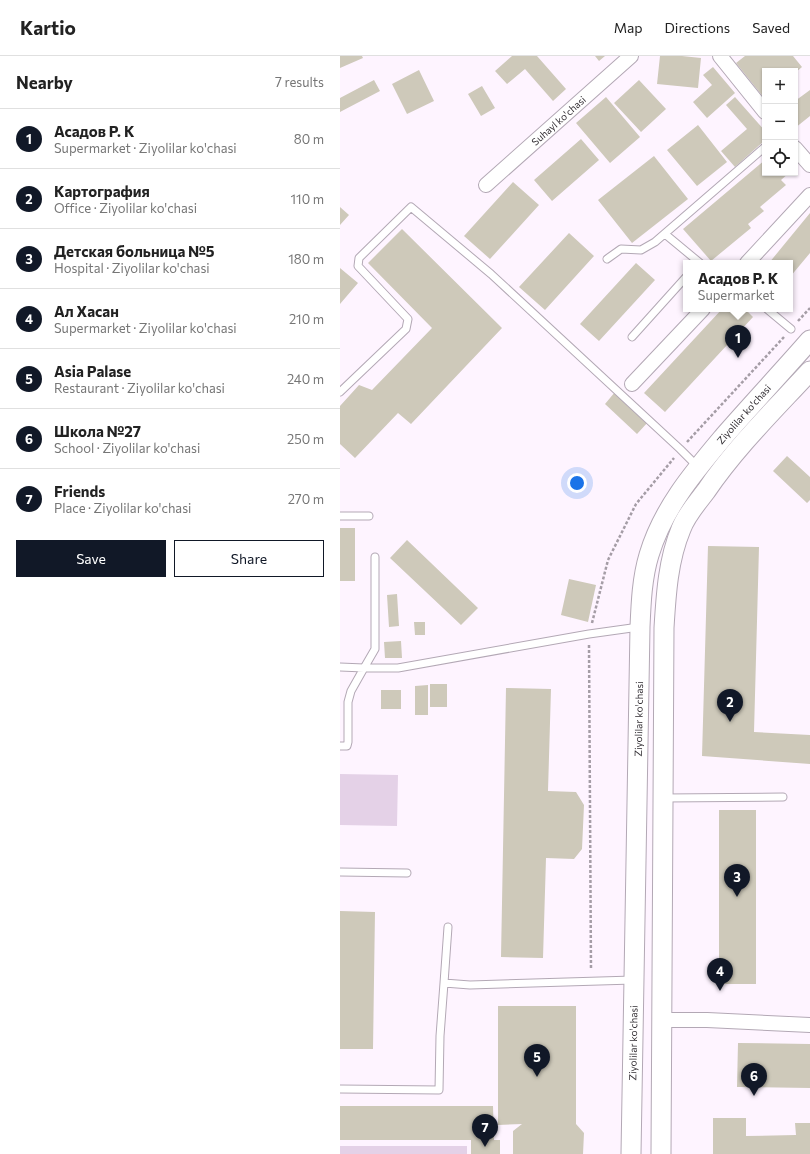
<!DOCTYPE html>
<meta charset="utf-8">
<style>
body{margin:0;font-family:Commissioner,sans-serif;background:#f2f2f2;color:#222}
.controls{position:absolute;right:12px;top:12px;display:grid;overflow:hidden;border-radius:0px;box-shadow:0 1px 3px #0004}
.controls button{width:36px;height:36px;display:grid;place-items:center;padding:0;border:0;border-bottom:1px solid #e0e0e0;background:#fff;color:#222;font:20px sans-serif}
.you{position:absolute;left:237px;top:427px;width:14px;height:14px;margin:-10px;border:3px solid #fff;border-radius:50%;background:#1a73e8;box-shadow:0 0 0 6px #1a73e833}
.badge{display:grid;place-items:center;width:26px;height:26px;border-radius:50%;background:#111827;color:#fff;font-size:13px;font-weight:700}
.pin{position:absolute;translate:-50% -33px;filter:drop-shadow(0 1px 2px #0008)}
.pin::after{content:'';position:absolute;top:21px;width:14px;height:12px;background:inherit;clip-path:polygon(0 0,100% 0,50% 100%)}
.popup{position:absolute;left:343px;top:204px;width:110px;height:52px;box-sizing:border-box;display:grid;place-content:center;border-radius:0px;background:#fff;filter:drop-shadow(0 1px 3px #0005);font-size:13px;white-space:nowrap;color:#767676}
.popup b{font-size:15px;color:#222}
.popup::after{content:'';position:absolute;left:50%;top:100%;margin-left:-8px;border:8px solid transparent;border-top-color:#fff}
.list{margin:0;padding:0;list-style:none}
h2{display:flex;justify-content:space-between;align-items:center;height:52px;margin:0;padding:0 16px;font-size:17px}
h2 small{font-size:13px;font-weight:400;color:#767676}
.list li{display:grid;grid-template-columns:26px 1fr auto;gap:12px;align-items:center;box-sizing:border-box;height:60px;padding:0 16px;border-top:1px solid #e0e0e0}
.list b{display:block;font-size:15px;white-space:nowrap}
.list p{margin:0;font-size:13px;white-space:nowrap;color:#767676}
.list em{font-size:13px;font-style:normal;color:#767676}
.actions{display:flex;gap:8px;padding:12px 16px}
.actions a{flex:1;padding:9px 0;border:1px solid #111827;border-radius:0px;text-align:center;font-size:14px;color:#111827}
.actions .main{background:#111827;color:#fff}
.icon{flex:none;width:22px;height:22px;fill:none;stroke:currentColor;stroke-width:2;stroke-linecap:round;stroke-linejoin:round}
.map{position:relative;flex:none;width:470px;height:1098px;overflow:hidden}
header{display:flex;align-items:center;gap:24px;box-sizing:border-box;height:56px;padding:0 20px;background:#fff;border-bottom:1px solid #e0e0e0}
header strong{font-size:19px}
nav{display:flex;gap:22px;margin-inline-start:auto;font-size:14px}
main{display:flex}
aside{flex:1;background:#fff}
.map>svg:first-child{display:block}
.green{fill:#e4d1e7}
.building{fill:#cec9ba}
.lines{fill:none;stroke-linecap:round;stroke-linejoin:round}
.lane-casing{stroke:#b3a8b5;stroke-width:9}
.street-casing{stroke:#b3a8b5;stroke-width:16}
.secondary-casing{stroke:#b3a8b5;stroke-width:21}
.path{stroke:#a59da6;stroke-width:2.5;stroke-dasharray:3 2;stroke-linecap:butt}
.lane{stroke:#fff;stroke-width:7}
.street{stroke:#fff;stroke-width:14}
.secondary{stroke:#fff;stroke-width:19}
.labels{text-anchor:middle;stroke-width:3.5;stroke-linejoin:round;paint-order:stroke}
.street-label{font-size:10px;fill:#322e33;stroke:#fff}
</style>
<header>
<strong>Kartio</strong>
<nav><a>Map</a><a>Directions</a><a>Saved</a></nav>
</header>
<main>
<aside>
<h2>Nearby<small>7 results</small></h2>
<ul class="list">
<li><span class="badge">1</span><div><b>Асадов Р. К</b><p>Supermarket · Ziyolilar ko'chasi</p></div><em>80 m</em></li>
<li><span class="badge">2</span><div><b>Картография</b><p>Office · Ziyolilar ko'chasi</p></div><em>110 m</em></li>
<li><span class="badge">3</span><div><b>Детская больница №5</b><p>Hospital · Ziyolilar ko'chasi</p></div><em>180 m</em></li>
<li><span class="badge">4</span><div><b>Ал Хасан</b><p>Supermarket · Ziyolilar ko'chasi</p></div><em>210 m</em></li>
<li><span class="badge">5</span><div><b>Asia Palase</b><p>Restaurant · Ziyolilar ko'chasi</p></div><em>240 m</em></li>
<li><span class="badge">6</span><div><b>Школа №27</b><p>School · Ziyolilar ko'chasi</p></div><em>250 m</em></li>
<li><span class="badge">7</span><div><b>Friends</b><p>Place · Ziyolilar ko'chasi</p></div><em>270 m</em></li>
</ul>
<div class="actions"><a class="main">Save</a><a>Share</a></div>
</aside>
<div class="map">
<svg width="470" height="1098" viewBox="0 0 470 1098">
<rect width="100%" height="100%" fill="#fef4ff"/>
<path class="green" d="M0 718 58 719 57 770 0 769Z
M0 1090H127V1098H0Z"/>
<path class="building" d="M0 0H22L23 2 0 12Z
M172 0H197L226 33 213 45 185 13 167 28 155 15Z
M255 0H265L259 5Z
M320 0H342L361 2 358 32 317 28Z
M405 0H453L462 11 455 17V15H425V41L424 42 396 7Z
M373 11 395 37 367 62 353 46 372 29 363 19Z
M79 14 94 45 67 58 52 28Z
M34 24 40 35 0 56V42Z
M299 24 326 53 301 76 274 47Z
M142 30 155 52 141 60 128 38Z
M470 34V60L455 72V45Z
M266 41 300 81 270 107 236 67Z
M395 41 425 75V84L395 111 381 95 407 73 386 49Z
M358 69 387 106 357 130 327 94Z
M241 83 259 104 212 145 194 124Z
M314 100 348 143 292 187 258 144Z
M425 104V117H449L441 124 446 129 420 151 424 155 408 168 411 172 371 205 343 173Z
M173 126 199 149 150 203 124 180Z
M0 151 9 159 0 169Z
M470 157V197L450 221V207H429Z
M62 173 162 272 71 368 58 357 15 402 0 388V350L19 329 32 334 92 272 28 207Z
M229 177 254 200 205 254 179 231Z
M296 207 315 224 259 285 240 268Z
M0 212 18 227 0 248Z
M382 253H405L413 261 325 356 304 337Z
M275 336 308 366 297 378 265 348Z
M447 400 470 421V444L467 447 433 415Z
M0 472H15V525H0Z
M67 484 138 552 121 569 50 502Z
M368 490 419 491 414 676 470 679V708L362 700Z
M229 523 256 529 248 566 221 559Z
M57 538 59 570 49 571 47 539Z
M74 566H85V579H75Z
M61 585 62 602H45L44 586Z
M90 628H107V651H90Z
M88 629V659H75V630Z
M166 632 211 633 208 735 236 736 244 749 242 793 234 803 206 802 203 902 161 901Z
M41 634H61V653H41Z
M379 754H416V928H379Z
M0 855 35 856 33 993H0Z
M158 950H236V1068L244 1077 243 1098H173V1075L182 1068 158 1069Z
M398 987 470 988V1032L397 1031Z
M0 1050H153L154 1084H160V1098H131V1084H0Z
M373 1062H406V1080L456 1079 455 1067H470V1098H373Z"/>
<g class="lines">
<g class="lane-casing">
<path id="lane" d="M325 178 360 207
M267 203 281 193 301 194 315 186 425 91
M427 253 451 273
M292 281 346 221
M0 336 66 273 68 263 18 210 19 202 71 151 151 218 340 393 358 411
M0 460H29
M0 611 24 612 35 593V501
M0 690H7L8 686V646L11 635 24 612H58L249 578 299 571
M324 742 443 741
M0 816 67 817
M104 927 108 871
M0 1033 99 1034 100 980 104 927 130 929 293 924"/>
</g>
<g class="street-casing">
<g id="street">
<path d="M380 0 425 56"/>
<path d="M455 92 470 109"/>
<path id="s1" d="M146 129 291 0"/>
<path d="M407 207 470 139"/>
<path d="M292 328 363 253"/>
<path d="M321 964H367L470 969"/>
</g>
</g>
<g class="secondary-casing">
<g id="secondary">
<path id="s2" d="M291 1098 300 571C301 547 302 522 309 499 323 452 354 416 385 379 413 347 442 316 470 284"/>
<path d="M321 1098 324 572C326 539 328 504 341 473 346 459 357 447 366 435 396 391 434 354 470 315"/>
</g>
</g>
<path class="path" d="M458 265 470 252
M347 386 444 281
M252 567 268 504 296 448 334 402
M249 589 251 914"/>
<use href="#lane" class="lane"/>
<use href="#street" class="street"/>
<use href="#secondary" class="secondary"/>
</g>
<g class="labels">
<g class="street-label">
<text dy="4" stroke="none"><textPath href="#s1" startOffset="97">Suhayl ko'chasi</textPath></text>
<text dy="4" stroke="none"><textPath href="#s2" startOffset="771">Ziyolilar ko'chasi</textPath></text>
<text dy="4" stroke="none"><textPath href="#s2" startOffset="435">Ziyolilar ko'chasi</textPath></text>
<text dy="4" stroke="none"><textPath href="#s2" startOffset="111">Ziyolilar ko'chasi</textPath></text>
</g>
</g>
</svg>
<div class="controls">
<button>+</button>
<button>−</button>
<button><svg class="icon" aria-label="locate" viewBox="0 0 24 24"><circle cx="12" cy="12" r="6"/><path d="M12 2v4M12 18v4M2 12h4M18 12h4"/></svg></button>
</div>
<div class="you"></div>
<div class="pin badge" style="left:398px;top:302px">1</div>
<div class="popup"><b>Асадов Р. К</b>Supermarket</div>
<div class="pin badge" style="left:390px;top:666px">2</div>
<div class="pin badge" style="left:397px;top:841px">3</div>
<div class="pin badge" style="left:380px;top:935px">4</div>
<div class="pin badge" style="left:197px;top:1021px">5</div>
<div class="pin badge" style="left:414px;top:1040px">6</div>
<div class="pin badge" style="left:145px;top:1091px">7</div>
</div>
</main>
